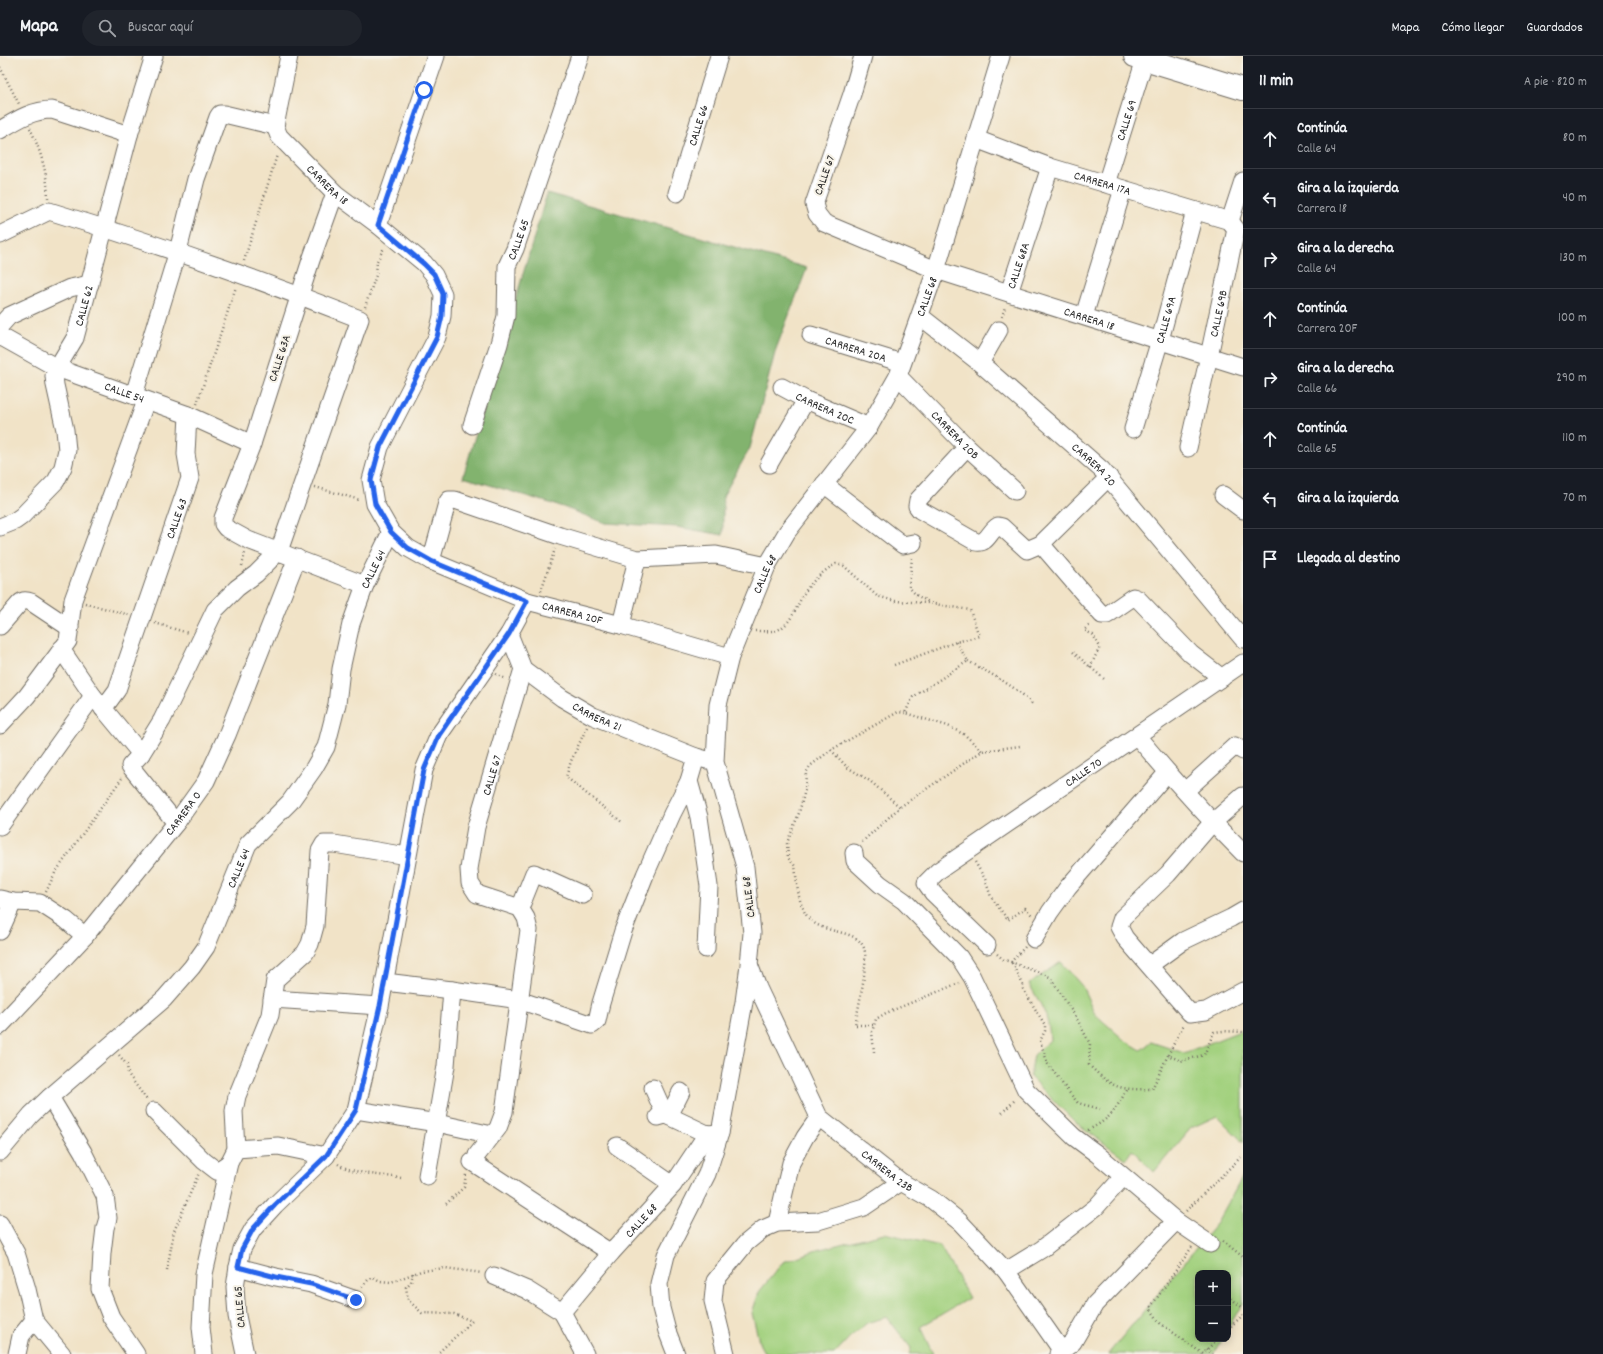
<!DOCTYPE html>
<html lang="es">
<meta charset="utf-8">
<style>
body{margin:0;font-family:Dekko,sans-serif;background:#20242c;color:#f1f3f6}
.controls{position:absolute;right:12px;bottom:12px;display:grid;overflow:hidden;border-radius:8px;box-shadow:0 2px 10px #0003}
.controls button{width:36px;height:36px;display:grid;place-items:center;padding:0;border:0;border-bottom:1px solid #363941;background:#171b24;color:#f1f3f6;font:20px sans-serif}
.stop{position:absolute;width:12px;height:12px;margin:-9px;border:3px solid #2563eb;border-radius:50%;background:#fff}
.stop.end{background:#2563eb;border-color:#fff;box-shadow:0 1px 4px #0008}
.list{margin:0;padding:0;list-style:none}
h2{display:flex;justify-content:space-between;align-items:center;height:52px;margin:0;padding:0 16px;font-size:17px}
h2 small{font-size:13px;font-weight:400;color:#9ea1a6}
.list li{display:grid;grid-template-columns:26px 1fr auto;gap:12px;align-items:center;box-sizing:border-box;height:60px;padding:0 16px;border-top:1px solid #363941}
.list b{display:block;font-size:15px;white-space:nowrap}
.list p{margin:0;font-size:13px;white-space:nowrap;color:#9ea1a6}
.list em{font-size:13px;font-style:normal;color:#9ea1a6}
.icon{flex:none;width:22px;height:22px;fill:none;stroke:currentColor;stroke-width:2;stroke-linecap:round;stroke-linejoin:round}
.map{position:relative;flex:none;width:1243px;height:1298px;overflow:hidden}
header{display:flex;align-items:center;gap:24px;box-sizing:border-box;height:56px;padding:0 20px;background:#171b24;border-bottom:1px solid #363941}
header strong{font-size:19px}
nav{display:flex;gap:22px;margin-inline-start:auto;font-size:14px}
.search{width:280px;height:36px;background:#20242c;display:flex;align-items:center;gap:10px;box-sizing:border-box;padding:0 14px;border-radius:22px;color:#9ea1a6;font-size:15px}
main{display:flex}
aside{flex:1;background:#171b24}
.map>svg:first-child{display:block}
.green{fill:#a3d17f;stroke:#677e55}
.forest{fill:#82b36e;stroke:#566f4c}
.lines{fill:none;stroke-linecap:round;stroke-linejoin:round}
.minor-casing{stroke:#706b62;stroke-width:19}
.major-casing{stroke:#706b62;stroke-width:24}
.path{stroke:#706b62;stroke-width:2.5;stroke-dasharray:1 3;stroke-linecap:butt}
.minor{stroke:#fff;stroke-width:17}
.major{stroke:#fff;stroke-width:22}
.route{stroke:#2563eb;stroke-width:5}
.labels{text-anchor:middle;stroke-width:4;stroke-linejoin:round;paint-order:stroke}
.street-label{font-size:12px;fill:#2b2b2b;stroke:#f7f3e8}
</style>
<header>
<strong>Mapa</strong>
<div class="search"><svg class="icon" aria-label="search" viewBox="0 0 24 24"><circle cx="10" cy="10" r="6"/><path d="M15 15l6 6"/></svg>Buscar aquí</div>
<nav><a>Mapa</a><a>Cómo llegar</a><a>Guardados</a></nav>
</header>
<main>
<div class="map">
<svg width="1243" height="1298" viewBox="0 0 1243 1298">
<rect width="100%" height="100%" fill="#f7f3e8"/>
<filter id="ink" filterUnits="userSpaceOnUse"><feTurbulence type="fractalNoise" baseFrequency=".025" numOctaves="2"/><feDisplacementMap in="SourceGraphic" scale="8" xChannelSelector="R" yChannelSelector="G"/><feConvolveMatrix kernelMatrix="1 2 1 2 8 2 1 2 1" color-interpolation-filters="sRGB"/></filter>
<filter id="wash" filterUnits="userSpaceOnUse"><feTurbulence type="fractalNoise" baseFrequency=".012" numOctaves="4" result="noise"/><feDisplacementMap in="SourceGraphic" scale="16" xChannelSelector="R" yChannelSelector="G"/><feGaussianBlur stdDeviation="0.9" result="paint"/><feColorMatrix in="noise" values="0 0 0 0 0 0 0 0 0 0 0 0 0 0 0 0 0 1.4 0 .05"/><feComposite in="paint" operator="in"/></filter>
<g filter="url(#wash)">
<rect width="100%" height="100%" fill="#f1e3c7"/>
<path class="green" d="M1061 906 1082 930 1095 958 1124 984 1141 994 1151 986 1184 997 1243 974V1086L1217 1060 1191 1072 1154 1116 1132 1094 1126 1103 1075 1066 1030 1021 1034 999 1050 984C1049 959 1041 949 1029 928Z
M1243 1120V1247L1228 1272V1217H1198V1283H1222L1213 1298H1108L1217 1167Z
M884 1177 940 1190 969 1242 920 1271 933 1298H909L911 1292 887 1261 867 1267 850 1281 834 1298H765L760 1289 752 1257 759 1236 783 1206 817 1194Z"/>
<path class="forest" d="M547 137 807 212 776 293 750 392 723 440V479L677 471 605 467 563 451 463 421Z"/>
</g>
<g filter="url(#ink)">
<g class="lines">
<g class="minor-casing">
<g id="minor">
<path id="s1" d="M289 0 275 70 279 80 335 137 378 169 424 207 434 219 443 238 442 260 437 281 380 391 371 424 375 448 391 476 408 492 431 505 527 545 621 569 730 601"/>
<path id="s2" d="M863 0 852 38 814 148 817 158 824 167 936 214 1243 311"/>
<path d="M0 74C17 64 32 54 52 54L129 79"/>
<path id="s3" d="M976 83 1050 111 1230 165"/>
<path id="s4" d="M1106 128 1146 0"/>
<path d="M335 137 311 204 252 388 223 462V468L226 472 248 484 365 529"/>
<path id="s5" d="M677 137 719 0"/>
<path d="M1230 165 1243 125"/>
<path d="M378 169 436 0"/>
<path d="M0 179 49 155C154 187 258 223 360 263L279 495 256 518 237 532 215 554 162 664 141 698 130 710 176 767"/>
<path id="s6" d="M1009 237 1050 111"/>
<path id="s7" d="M920 260 980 307 1102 414 1243 583"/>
<path d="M1084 260 1123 133"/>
<path d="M0 270 9 260 70 232 90 228"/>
<path id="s8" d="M811 279 902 307"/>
<path id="s9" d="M0 280 57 312 188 359 252 388"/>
<path d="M980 307 999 274"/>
<path id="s10" d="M898 320 967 391 1015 435"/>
<path id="s11" d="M782 331 806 344 869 371"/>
<path d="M134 339 178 195 196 123 218 61 220 58H224L275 70"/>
<path id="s12" d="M472 369 499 288 506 260 507 210 515 193 580 0"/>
<path id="s13" d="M1133 373 1160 284 1195 155"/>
<path d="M967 391 918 444 917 450 920 454 976 486C988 488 989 475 998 470L1002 471 1027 494 1041 488 1109 421"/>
<path id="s14" d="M1188 392 1209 300 1236 173 1230 165"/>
<path d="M769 408 806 344"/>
<path d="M824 428 903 489 913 487"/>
<path d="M1223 439 1243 454"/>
<path id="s15" d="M0 471 15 465 22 460 56 425 63 411 67 394 65 374 55 329 54 320 57 312 75 282 129 79 154 0"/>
<path d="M1041 488 1102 559H1107L1133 541 1138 543 1191 598 1222 622"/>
<path d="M431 505 447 447 449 444H455L560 480 637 503 716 499 767 510"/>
<path d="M621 569 637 503"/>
<path d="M0 570 20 547C23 544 26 544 31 546L70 572"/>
<path id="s16" d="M509 578 523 613 562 642 593 660 696 701 707 704"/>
<path d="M61 593 93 640 141 698"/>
<path id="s17" d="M103 653 117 634 190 422 186 398 188 359"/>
<path d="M0 669 27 640 68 585 73 544 146 345"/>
<path d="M1137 680C1171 721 1206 760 1243 797"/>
<path d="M689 725 699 761 709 830 706 893"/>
<path d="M1185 735 1235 690 1243 695"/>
<path d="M1243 740 1212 767 1168 818 1122 862 1119 871 1125 882 1190 957 1206 955 1243 935"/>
<path d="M0 770 93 640"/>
<path d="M854 797 855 805 880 828 904 845 959 901 972 921 1026 1034 1074 1081 1097 1098 1176 1165 1210 1188"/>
<path d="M0 843 13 846 40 847 66 864 85 880"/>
<path id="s18" d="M520 852 477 838 470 827 469 813 476 771 523 613"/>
<path d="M0 875 13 846"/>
<path d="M1034 883 1050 856 1068 831 1167 717"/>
<path id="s19" d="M987 889 933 837 926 827 938 815 1243 607"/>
<path d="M1150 909 1183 885 1231 862 1243 855"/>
<path id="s20" d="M750 911 758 932 819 1061 901 1126 931 1143 960 1166 1006 1215 1062 1295"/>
<path d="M385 926 452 934 519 944 592 969 597 965 601 947 623 875 645 819 672 758 689 725 696 701"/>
<path d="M272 943 380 950"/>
<path id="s21" d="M0 970 85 880 176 767 206 725 227 679 297 502"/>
<path d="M653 1032 665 1059"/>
<path d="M50 1041 83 1096 105 1140 108 1162 105 1172 102 1197 100 1233 111 1261 136 1298"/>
<path d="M356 1054 437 1067 492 1079"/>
<path d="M154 1055 204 1105 217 1115 229 1107"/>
<path d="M669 1060 681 1036"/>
<path d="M658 1061 665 1059 669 1060 707 1078"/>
<path d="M617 1090 673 1129"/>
<path d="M236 1093 278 1090 326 1100"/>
<path id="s22" d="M0 1096 31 1059 50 1041 164 943 192 911 206 891 248 788 290 746 314 712 326 691 337 648 341 613 351 568 365 529 391 476"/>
<path d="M477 1099 498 1072 504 1056 529 874 526 862 520 852 534 817 583 839"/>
<path d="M472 1106 611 1197"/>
<path d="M427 1120 446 1010 452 934"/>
<path d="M777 1167 791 1107 805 1081 819 1061"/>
<path d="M0 1168 16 1197 27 1233 34 1264 62 1298"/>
<path d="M238 1211 276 1221 311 1228 356 1244"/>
<path d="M1006 1215 1042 1193 1096 1151 1123 1121"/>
<path d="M494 1220 527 1234 562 1256 585 1298"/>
<path id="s23" d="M562 1256 611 1197 673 1129 707 1078 720 1077"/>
<path d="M17 1298 21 1280 34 1264"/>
<path d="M204 1298 201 1271 204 1218 229 1107 236 1093 234 1055 237 1040 270 959 275 924 305 897 310 888 315 870 320 795 324 788H334L407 800"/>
<path d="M245 1298 237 1260 235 1231 238 1211 242 1193 253 1173 275 1149 326 1100 356 1054 380 950 424 714 439 679 509 578 527 545"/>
<path id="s24" d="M676 1298 667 1275 661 1252 659 1228 666 1199 707 1118 720 1077 744 946 749 909 752 877 745 811 715 706 718 649 730 601 767 510 787 476 869 371 898 320 936 214 1001 0"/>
<path d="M726 1298 713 1245 715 1225 746 1187 763 1173 777 1167 818 1165 864 1151 901 1126"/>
<path d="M1058 1298 1073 1286 1095 1248 1176 1165"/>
</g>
</g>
<g class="major-casing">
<path id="major" d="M1135 0 1243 33"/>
</g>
<path class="path" d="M0 11 19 48
M30 72C41 96 47 115 48 142
M244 205 277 99
M365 251 376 219 377 205 384 192
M1002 261 1005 251
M197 348 236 231
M315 431 360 444
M912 502 909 531 916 539 929 546
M242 510 245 497
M541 535 555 493
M85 547 129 559
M155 567 188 577
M755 575C762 575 770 576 777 574 794 568 798 542 810 529 817 521 826 513 836 508L844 510 877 540 895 545 929 547 970 554 979 580 956 586 894 609
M956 586 968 605 913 641 905 657 948 670 965 679 982 695
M1073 596 1104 623
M968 605C985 615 1025 635 1033 650
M1090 611 1100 591 1093 579 1084 574 1091 568
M496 618 506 623
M587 671 571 705 566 721 623 767
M831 694 847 711 870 725 900 751
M862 786 900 751 982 695 1020 690
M975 806 985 823 991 841 1008 864 1025 852 1032 859
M46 836 55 817 122 722
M997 898 1004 904 1011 906 1025 891
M1011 906 1050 921 1077 963 1090 988 1089 1009C1113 1033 1120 1034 1152 1033L1168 999 1181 1005 1204 999 1214 976 1223 975 1243 976
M1012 907 1023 929V933L1045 969V975L1040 985 1048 1008 1067 1034 1078 1047 1100 1053
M873 969H855C858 953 869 906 864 892 856 871 821 880 807 860 797 845 797 826 795 810L788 802 787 787 799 757 805 734 806 717 810 710 831 694 884 664 898 656 905 657
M874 996 872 976 876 963 886 957 959 927
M119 999 127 1009 128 1018 147 1044
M1168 999 1184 968
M1002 1057 1015 1044
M1088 1074C1112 1062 1114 1055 1127 1034
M338 1108C353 1118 383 1119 401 1122
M446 1148 464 1131 466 1118
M1186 1155 1243 1099
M1223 1185 1243 1201
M1192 1191 1150 1252 1160 1267 1203 1298 1217 1283
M167 1214 174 1175 199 1117
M1198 1216 1199 1217
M413 1217 411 1226 406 1231 408 1244 422 1257 454 1258 472 1265 437 1298
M362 1231 368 1224 373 1221 380 1225 391 1226 421 1215 445 1212 482 1217
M1228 1240 1243 1252
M1228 1273 1243 1259
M1206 1293 1213 1298"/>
<use href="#minor" class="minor"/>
<use href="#major" class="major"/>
</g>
</g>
<g class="lines" filter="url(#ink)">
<path class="route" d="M356 1244 311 1228 276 1221 238 1211 242 1193 253 1173 275 1149 326 1100 356 1054 380 950 424 714 439 679 509 578 527 545 431 505 408 492 391 476 375 448 371 424 380 391 437 281 442 260 443 238 434 218 424 208 378 169 424 34"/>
</g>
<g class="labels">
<g class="street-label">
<text dy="4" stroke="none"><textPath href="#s4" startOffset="67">CALLE 69</textPath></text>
<text dy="4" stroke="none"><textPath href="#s5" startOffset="71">CALLE 66</textPath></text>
<text transform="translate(824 119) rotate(-71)" y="4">CALLE 67</text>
<text dy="4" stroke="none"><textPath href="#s3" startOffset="134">CARRERA 17A</textPath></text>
<text dy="4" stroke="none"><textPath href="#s1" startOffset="151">CARRERA 18</textPath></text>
<text dy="4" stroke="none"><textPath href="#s12" startOffset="193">CALLE 65</textPath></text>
<text dy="4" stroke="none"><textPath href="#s6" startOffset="29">CALLE 68A</textPath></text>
<text dy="4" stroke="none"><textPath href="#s24" startOffset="1135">CALLE 68</textPath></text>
<text dy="4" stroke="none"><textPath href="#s15" startOffset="259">CALLE 62</textPath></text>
<text dy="4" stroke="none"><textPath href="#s14" startOffset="138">CALLE 69B</textPath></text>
<text dy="4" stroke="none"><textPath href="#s2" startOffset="460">CARRERA 18</textPath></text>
<text dy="4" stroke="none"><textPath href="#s13" startOffset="114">CALLE 69A</textPath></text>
<text dy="4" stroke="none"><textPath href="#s8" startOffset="47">CARRERA 20A</textPath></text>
<text transform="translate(279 302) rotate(-72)" y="4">CALLE 63A</text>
<text dy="4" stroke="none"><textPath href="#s9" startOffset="137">CALLE 54</textPath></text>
<text dy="4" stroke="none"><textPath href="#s11" startOffset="48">CARRERA 20C</textPath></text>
<text dy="4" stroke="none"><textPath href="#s10" startOffset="82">CARRERA 20B</textPath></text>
<text dy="4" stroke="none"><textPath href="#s7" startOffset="229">CARRERA 20</textPath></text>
<text dy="4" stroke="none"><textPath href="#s17" startOffset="205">CALLE 63</textPath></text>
<text dy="4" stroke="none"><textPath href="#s22" startOffset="713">CALLE 64</textPath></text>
<text dy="4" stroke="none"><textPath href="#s24" startOffset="811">CALLE 68</textPath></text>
<text dy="4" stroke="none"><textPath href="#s1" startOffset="771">CARRERA 20F</textPath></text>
<text dy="4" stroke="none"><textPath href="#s16" startOffset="126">CARRERA 21</textPath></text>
<text dy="4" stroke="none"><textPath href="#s19" startOffset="280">CALLE 70</textPath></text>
<text dy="4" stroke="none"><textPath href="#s18" startOffset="169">CALLE 67</textPath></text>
<text dy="4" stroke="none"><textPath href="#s21" startOffset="281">CARRERA 0</textPath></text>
<text dy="4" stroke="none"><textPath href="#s22" startOffset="377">CALLE 64</textPath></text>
<text transform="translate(748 841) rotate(-97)" y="4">CALLE 68</text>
<text dy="4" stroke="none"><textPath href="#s20" startOffset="252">CARRERA 23B</textPath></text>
<text dy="4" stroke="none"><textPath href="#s23" startOffset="121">CALLE 68</textPath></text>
<text transform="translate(239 1251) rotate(-95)" y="4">CALLE 65</text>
</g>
</g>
</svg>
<div class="controls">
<button>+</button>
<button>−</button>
</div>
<div class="stop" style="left:424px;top:34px"></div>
<div class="stop end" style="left:356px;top:1244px"></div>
</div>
<aside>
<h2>11 min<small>A pie · 820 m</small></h2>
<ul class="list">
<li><svg class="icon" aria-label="ahead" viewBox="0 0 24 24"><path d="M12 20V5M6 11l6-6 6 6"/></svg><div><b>Continúa</b><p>Calle 64</p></div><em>80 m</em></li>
<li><svg class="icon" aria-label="left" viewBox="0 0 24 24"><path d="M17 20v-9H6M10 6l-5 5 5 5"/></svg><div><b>Gira a la izquierda</b><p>Carrera 18</p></div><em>40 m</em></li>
<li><svg class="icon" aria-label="right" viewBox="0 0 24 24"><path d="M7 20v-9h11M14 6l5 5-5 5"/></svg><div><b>Gira a la derecha</b><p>Calle 64</p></div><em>130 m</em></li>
<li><svg class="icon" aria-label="ahead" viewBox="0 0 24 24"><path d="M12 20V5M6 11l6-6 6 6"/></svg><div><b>Continúa</b><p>Carrera 20F</p></div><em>100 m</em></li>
<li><svg class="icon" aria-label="right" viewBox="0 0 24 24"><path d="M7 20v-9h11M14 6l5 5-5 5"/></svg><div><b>Gira a la derecha</b><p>Calle 66</p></div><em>290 m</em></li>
<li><svg class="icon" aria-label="ahead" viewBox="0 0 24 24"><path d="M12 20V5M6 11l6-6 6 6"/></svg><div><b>Continúa</b><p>Calle 65</p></div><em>110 m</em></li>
<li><svg class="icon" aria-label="left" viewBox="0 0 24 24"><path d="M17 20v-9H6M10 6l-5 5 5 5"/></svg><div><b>Gira a la izquierda</b></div><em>70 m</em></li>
<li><svg class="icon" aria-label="arrive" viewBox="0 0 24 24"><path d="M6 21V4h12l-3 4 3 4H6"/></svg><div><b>Llegada al destino</b></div></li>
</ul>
</aside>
</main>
